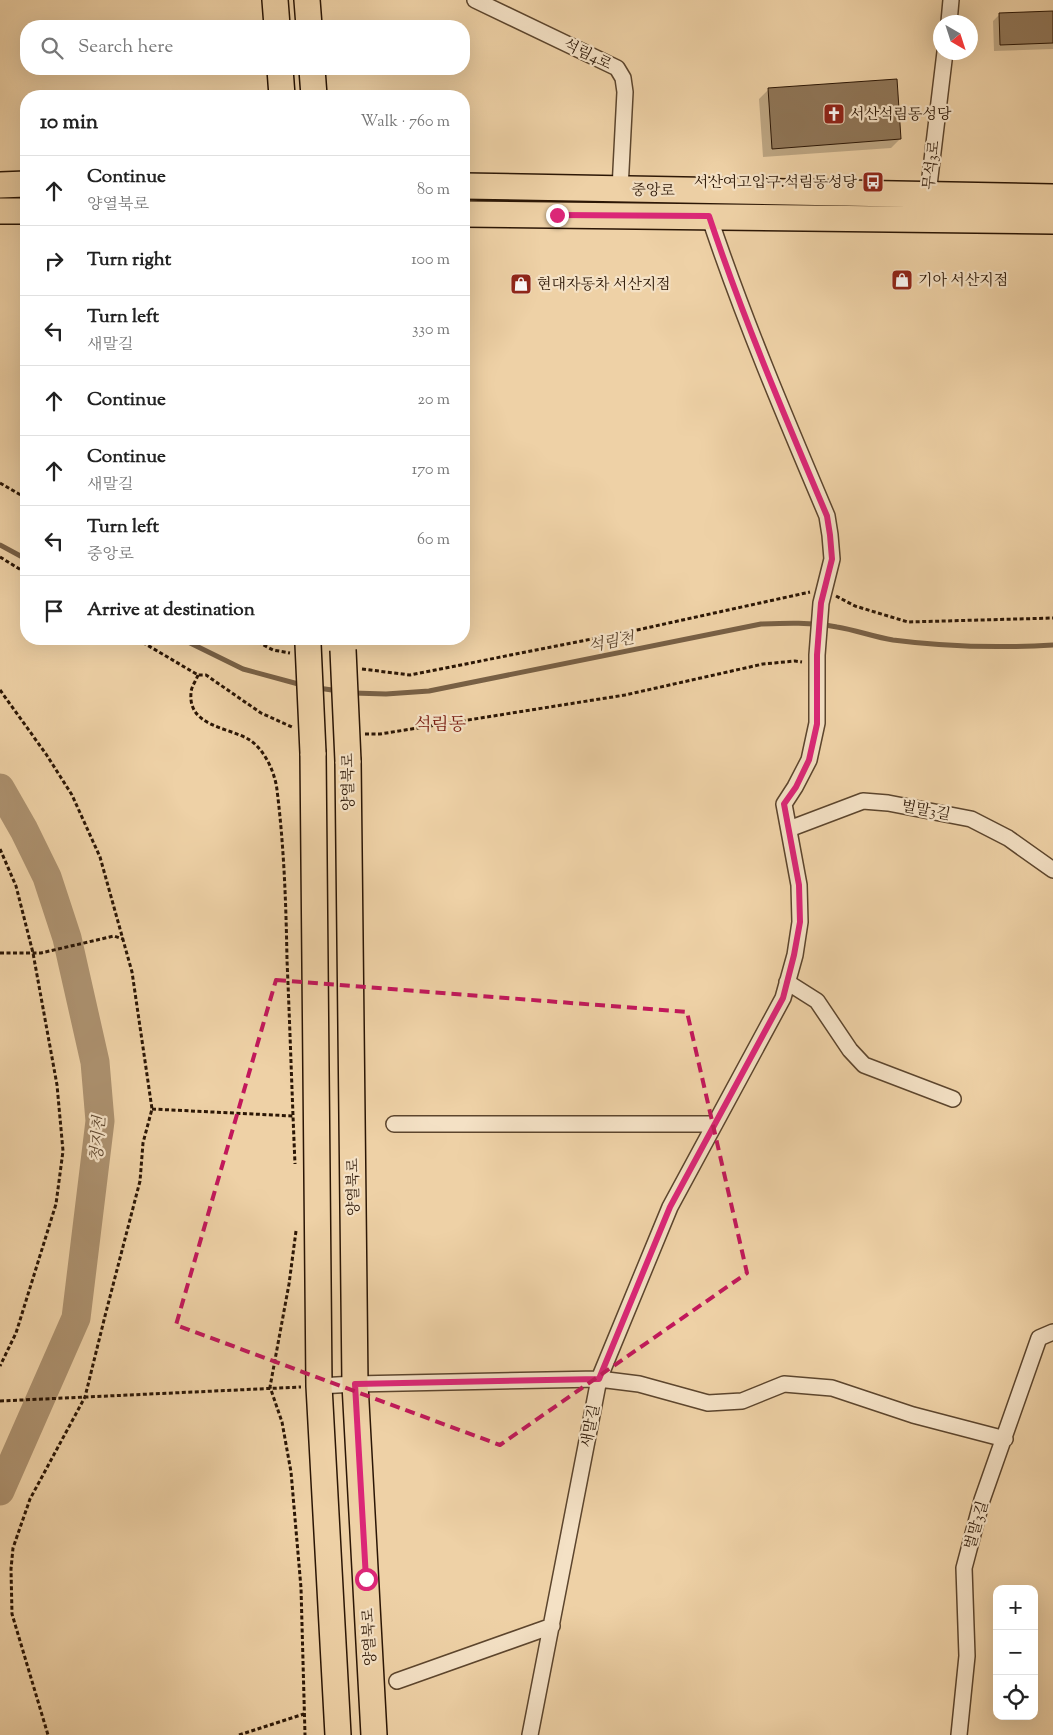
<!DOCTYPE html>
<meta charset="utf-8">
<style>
body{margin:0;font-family:"Sorts Mill Goudy","Noto Serif KR",serif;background:#f2f2f2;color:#222}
.controls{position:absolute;right:15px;bottom:15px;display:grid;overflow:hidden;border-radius:10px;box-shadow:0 5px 20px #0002}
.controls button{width:45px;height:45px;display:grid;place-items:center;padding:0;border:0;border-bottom:1px solid #e0e0e0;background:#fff;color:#222;font:25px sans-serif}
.compass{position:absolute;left:933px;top:15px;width:45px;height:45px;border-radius:50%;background:#fff;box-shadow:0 5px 20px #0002;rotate:141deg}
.stop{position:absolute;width:15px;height:15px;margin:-11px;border:4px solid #db2777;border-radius:50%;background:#fff}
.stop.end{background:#db2777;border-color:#fff;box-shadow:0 1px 5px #0008}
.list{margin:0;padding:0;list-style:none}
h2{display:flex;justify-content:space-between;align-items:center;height:65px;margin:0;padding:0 20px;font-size:21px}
h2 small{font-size:16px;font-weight:400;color:#767676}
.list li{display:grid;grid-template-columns:32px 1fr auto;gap:15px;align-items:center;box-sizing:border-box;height:70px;padding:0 20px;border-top:1px solid #e0e0e0}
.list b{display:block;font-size:19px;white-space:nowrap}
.list p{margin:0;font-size:16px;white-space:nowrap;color:#767676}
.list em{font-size:16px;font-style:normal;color:#767676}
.icon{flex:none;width:28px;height:28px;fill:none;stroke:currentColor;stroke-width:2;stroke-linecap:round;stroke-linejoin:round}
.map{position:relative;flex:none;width:1053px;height:1735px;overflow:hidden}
.search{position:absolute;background:#fff;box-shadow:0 5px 20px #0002;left:20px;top:20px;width:450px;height:55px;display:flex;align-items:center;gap:12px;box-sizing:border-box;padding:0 18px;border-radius:20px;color:#767676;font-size:19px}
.panel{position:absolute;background:#fff;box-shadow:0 5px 20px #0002;left:20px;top:90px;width:450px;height:555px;border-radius:20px}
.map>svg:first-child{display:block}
.shadow{fill:#0003}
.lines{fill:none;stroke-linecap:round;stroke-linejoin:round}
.stream{stroke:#786045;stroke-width:5}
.river{stroke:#ac916f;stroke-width:29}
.building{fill:#907759;stroke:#2b1605}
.street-casing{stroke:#5c452d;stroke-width:18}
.primary-casing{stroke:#2b1605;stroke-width:28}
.path{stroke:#2b1605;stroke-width:3;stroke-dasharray:4 2.5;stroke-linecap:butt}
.street{stroke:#f4e1c5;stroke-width:15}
.primary{stroke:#eed1a6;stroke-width:25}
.primary-bridge-casing{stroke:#2b1605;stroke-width:28;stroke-linecap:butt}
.primary-bridge{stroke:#eed1a6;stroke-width:25}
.route{stroke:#db2777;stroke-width:6}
.marked{fill:none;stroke:#c2185b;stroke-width:4;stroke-dasharray:10 6;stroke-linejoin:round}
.labels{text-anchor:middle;stroke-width:4.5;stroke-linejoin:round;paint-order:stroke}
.street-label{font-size:15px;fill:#2b1605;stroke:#f4e1c5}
.poi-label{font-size:15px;fill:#2b1605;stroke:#f4e1c5;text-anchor:start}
.water-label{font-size:16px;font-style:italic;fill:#5f472f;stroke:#f4e1c5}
.quarter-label{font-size:18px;fill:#7a1f14;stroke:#f4e1c5}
</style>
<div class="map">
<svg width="1053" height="1735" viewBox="0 0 1053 1735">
<rect width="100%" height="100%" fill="#eed1a6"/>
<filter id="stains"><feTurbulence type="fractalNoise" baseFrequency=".004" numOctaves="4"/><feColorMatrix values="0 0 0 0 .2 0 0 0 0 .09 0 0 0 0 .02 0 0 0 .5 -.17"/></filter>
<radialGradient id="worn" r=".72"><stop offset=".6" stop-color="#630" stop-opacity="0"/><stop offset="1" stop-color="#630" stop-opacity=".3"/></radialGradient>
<path class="shadow" d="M1053 12V49L994 51 993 21 1000 14Z
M768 90 900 139 891 148 763 157 759 99Z"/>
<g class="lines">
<path class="stream" d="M0 545 26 559
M182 639 243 669 302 685
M318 688 339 691
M353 693 386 694 429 691 761 624C786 623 811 622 837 627 856 630 874 637 893 640 946 647 1000 648 1053 645"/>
<path class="river" d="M0 788 24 830 47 877 67 938 95 1062 100 1121 76 1318 0 1491"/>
</g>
<path class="building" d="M1053 11V43L1000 45 999 13Z
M897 79 901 139 772 149 768 88Z"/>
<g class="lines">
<g class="street-casing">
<path id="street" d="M475 0 617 68 623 78 625 92 620 189
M949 22 951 0
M927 202 945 52
M789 829 863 801 888 803 971 819 1008 838 1053 870
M787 982 817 1001 850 1050 864 1065 953 1099
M394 1124H715
M319 1386 355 1384 599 1379 639 1384 708 1403 742 1401 784 1384 832 1388 913 1415 1005 1439
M397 1681 552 1626
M530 1735 599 1379 670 1207 783 998 795 955 800 922 799 885 784 804 795 787 809 760 817 723V655L821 603 832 559 830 535 827 516C785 417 743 318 709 216
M959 1735 967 1656 964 1568 982 1500 1039 1338 1053 1332"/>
</g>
<g class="primary-casing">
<path id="primary" d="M275 0 277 26
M307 0 309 26
M280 69 282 96
M312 69 314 96
M0 185 26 184
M464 186 1053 197
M0 211H26
M464 214 1053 221
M313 753 319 1386 338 1735
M348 761 355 1384 374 1735"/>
</g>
<path class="path" d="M0 483 26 498
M0 557 26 573
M836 596 855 606 908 622 1053 618
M137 639 198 675H206L261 713 292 727
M252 639 273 650 290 653
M362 669 410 675 637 630 810 592
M198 675C196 681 191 687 191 693 188 726 227 727 248 739 264 748 275 772 277 790 284 846 286 903 287 960 290 1028 292 1096 295 1164
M0 690 46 754 72 795 100 857 132 972 152 1109 143 1143 140 1181 105 1316 85 1397 30 1499 13 1548 11 1569 12 1614 48 1735
M365 734H380L625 695 763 664 795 661 802 662
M0 849 16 886 33 953 57 1085 63 1151 56 1204 16 1333 0 1366
M0 953H41L114 936 123 939
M152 1109 293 1116
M296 1231 289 1284 270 1387 282 1422 291 1472 301 1588 305 1735
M0 1401 301 1387
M239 1735 304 1714"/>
<use href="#street" class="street"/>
<use href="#primary" class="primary"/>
<g class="primary-bridge-casing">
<path id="primary-bridge" d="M308 644 313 753
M343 650 348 761"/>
</g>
<use href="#primary-bridge" class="primary-bridge"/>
</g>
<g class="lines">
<path class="route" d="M366 1579 355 1384 599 1379 670 1207 783 998 794 955 800 922 799 885 784 804 796 787 809 760 817 724V655L821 603 832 559 830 535 827 516C785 417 743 318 709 216L557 215"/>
</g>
<path class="marked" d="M276 980 687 1012 747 1273 500 1445 176 1325Z"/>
<defs>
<g id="church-square" transform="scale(1.125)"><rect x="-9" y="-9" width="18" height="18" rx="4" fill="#8f2418" stroke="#f4e1c5"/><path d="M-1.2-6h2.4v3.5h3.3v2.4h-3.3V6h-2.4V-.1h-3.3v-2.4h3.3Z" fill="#fff"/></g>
<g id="bus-square" transform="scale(1.125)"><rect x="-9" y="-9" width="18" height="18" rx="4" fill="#8f2418" stroke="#f4e1c5"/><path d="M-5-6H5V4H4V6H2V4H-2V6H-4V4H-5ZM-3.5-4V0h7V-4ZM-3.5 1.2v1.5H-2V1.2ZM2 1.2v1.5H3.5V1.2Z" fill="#fff"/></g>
<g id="shop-square" transform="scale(1.125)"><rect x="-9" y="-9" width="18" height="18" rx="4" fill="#8f2418" stroke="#f4e1c5"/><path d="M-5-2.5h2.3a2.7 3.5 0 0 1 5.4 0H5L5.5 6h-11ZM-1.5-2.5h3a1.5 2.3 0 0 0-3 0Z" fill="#fff"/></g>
</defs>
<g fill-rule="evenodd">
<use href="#church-square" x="834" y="114"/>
<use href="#bus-square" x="873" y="182"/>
<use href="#shop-square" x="902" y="280"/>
<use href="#shop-square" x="521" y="284"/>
</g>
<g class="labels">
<g class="street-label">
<text transform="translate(588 54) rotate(26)" y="5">석림4로</text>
<text transform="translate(931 165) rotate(-83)" y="5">무석3로</text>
<text transform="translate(653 190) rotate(1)" y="5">중앙로</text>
<text transform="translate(348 782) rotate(-91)" y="5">양열북로</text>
<text transform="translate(926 810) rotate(11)" y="5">벌말3길</text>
<text transform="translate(353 1187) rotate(-91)" y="5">양열북로</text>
<text transform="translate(590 1426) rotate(-79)" y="5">새말길</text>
<text transform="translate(976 1525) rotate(-74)" y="5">벌말3길</text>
<text transform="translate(369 1637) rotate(-93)" y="5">양열북로</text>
</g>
<g class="poi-label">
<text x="850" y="119">서산석림동성당</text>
<text x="857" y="187" text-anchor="end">서산여고입구.석림동성당</text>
<text x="918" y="285">기아 서산지점</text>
<text x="537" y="289">현대자동차 서산지점</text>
</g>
<g class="water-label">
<text transform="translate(611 641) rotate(-11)" y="6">석림천</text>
<text transform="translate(97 1139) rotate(-86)" y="6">청지천</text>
</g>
<g class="quarter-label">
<text x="440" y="730">석림동</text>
</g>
</g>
<rect width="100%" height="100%" filter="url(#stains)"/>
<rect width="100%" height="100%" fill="url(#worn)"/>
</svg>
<div class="controls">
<button>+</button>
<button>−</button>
<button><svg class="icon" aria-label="locate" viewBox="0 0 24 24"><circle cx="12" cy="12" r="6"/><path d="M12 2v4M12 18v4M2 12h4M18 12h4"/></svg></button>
</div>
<svg class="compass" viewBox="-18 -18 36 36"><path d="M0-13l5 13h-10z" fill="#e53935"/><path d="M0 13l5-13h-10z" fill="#767676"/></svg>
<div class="stop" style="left:366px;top:1579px"></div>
<div class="stop end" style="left:557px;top:215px"></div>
<div class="search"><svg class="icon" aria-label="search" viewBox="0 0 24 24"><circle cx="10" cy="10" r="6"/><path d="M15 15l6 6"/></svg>Search here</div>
<section class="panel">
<h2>10 min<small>Walk · 760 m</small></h2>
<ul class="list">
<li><svg class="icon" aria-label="ahead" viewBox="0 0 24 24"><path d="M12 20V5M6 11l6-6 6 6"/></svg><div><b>Continue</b><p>양열북로</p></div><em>80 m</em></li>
<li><svg class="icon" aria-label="right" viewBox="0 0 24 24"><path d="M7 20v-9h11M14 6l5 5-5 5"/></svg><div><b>Turn right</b></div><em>100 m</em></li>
<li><svg class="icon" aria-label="left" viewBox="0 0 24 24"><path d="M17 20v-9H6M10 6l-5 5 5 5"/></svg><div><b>Turn left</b><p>새말길</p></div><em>330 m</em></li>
<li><svg class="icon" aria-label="ahead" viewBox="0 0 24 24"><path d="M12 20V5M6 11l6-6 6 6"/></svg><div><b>Continue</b></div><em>20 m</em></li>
<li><svg class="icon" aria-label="ahead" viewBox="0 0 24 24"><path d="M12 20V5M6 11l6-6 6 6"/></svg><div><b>Continue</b><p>새말길</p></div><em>170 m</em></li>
<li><svg class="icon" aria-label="left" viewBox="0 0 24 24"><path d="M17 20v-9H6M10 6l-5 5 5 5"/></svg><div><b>Turn left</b><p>중앙로</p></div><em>60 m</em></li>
<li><svg class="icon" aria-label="arrive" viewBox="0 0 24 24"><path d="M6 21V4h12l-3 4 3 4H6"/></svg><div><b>Arrive at destination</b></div></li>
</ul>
</section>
</div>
